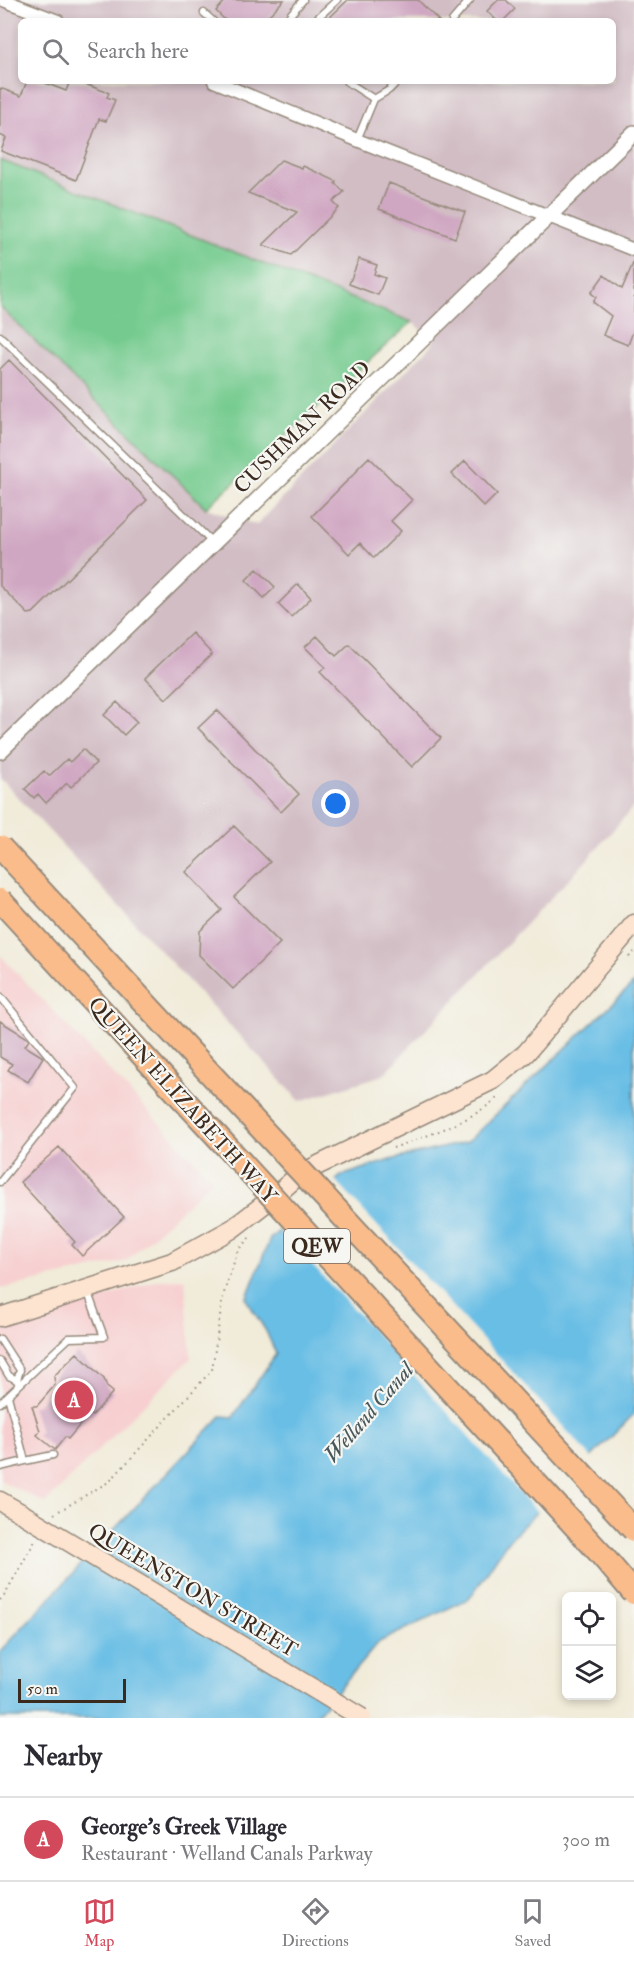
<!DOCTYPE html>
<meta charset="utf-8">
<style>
body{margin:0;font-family:"IM FELL Double Pica",serif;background:#f2f2f3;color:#2b2b33}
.controls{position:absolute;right:18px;bottom:18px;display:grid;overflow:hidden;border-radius:9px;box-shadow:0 3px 9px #0003}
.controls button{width:54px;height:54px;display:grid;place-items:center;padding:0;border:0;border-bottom:2px solid #e1e1e2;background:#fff;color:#2b2b33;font:30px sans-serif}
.scale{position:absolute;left:18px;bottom:15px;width:108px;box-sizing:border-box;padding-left:6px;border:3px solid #3b2a1e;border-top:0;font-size:16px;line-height:21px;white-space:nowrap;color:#3b2a1e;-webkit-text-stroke:4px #f6f6f2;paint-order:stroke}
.you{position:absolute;left:336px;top:804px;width:21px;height:21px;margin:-15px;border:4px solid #fff;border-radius:50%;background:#1a73e8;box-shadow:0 0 0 9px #1a73e833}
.badge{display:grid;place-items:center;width:39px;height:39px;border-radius:50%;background:#d1495b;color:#fff;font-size:20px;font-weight:700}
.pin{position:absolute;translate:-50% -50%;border:3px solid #fff;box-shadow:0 2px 6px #0006}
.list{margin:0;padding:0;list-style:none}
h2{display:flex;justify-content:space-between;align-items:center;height:78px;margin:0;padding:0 24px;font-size:26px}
h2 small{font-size:20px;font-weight:400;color:#7c7c81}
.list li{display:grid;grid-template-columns:39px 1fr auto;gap:18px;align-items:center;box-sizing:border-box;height:84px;padding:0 24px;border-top:2px solid #e1e1e2}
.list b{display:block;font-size:22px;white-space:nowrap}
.list p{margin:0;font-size:20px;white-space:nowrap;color:#7c7c81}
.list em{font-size:20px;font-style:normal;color:#7c7c81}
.icon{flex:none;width:33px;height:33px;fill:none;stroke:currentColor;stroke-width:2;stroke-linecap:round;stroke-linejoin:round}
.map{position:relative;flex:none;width:634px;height:1718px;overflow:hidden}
.search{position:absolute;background:#fff;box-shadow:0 3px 9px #0003;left:18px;right:18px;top:18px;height:66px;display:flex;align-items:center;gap:15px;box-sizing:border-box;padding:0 21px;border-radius:9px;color:#7c7c81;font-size:22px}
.sheet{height:162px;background:#fff}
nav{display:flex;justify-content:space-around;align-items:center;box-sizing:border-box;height:84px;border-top:2px solid #e1e1e2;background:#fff;font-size:16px;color:#7c7c81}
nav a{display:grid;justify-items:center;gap:3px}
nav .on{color:#d1495b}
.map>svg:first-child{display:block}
.built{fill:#f7cfd0}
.industrial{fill:#d2bdc5;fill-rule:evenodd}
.green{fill:#75cb8f;stroke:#587a56;stroke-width:1.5}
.water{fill:#69bee5;stroke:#527482;stroke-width:1.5}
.pier{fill:#f1ebd9}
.building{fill:#d0a7c2}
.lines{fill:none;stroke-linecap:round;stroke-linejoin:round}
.service-casing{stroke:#968a7c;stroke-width:9}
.minor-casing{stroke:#968a7c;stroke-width:15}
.tertiary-casing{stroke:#968a7c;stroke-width:18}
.secondary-casing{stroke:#968a7c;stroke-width:21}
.path{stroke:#968a7c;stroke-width:2;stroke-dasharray:1.5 4.5;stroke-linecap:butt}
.service{stroke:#fff;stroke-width:6}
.minor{stroke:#fff;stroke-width:12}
.tertiary{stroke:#fff;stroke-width:15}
.secondary{stroke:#fde4d1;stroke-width:18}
.secondary-bridge-casing{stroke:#968a7c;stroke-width:21;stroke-linecap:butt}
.motorway-bridge-casing{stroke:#968a7c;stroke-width:26;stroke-linecap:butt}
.secondary-bridge{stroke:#fde4d1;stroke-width:18}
.motorway-bridge{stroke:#fabc8b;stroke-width:22}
.labels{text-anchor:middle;stroke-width:4.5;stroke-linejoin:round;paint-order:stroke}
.shield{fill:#f6f6f2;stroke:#73675e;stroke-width:1.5}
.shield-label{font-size:20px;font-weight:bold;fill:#3b2a1e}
.street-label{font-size:21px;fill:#3b2a1e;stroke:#f6f6f2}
.water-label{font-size:22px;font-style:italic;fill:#49565a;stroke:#f6f6f2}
</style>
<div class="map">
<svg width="634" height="1718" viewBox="0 0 634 1718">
<rect width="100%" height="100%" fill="#f6f6f2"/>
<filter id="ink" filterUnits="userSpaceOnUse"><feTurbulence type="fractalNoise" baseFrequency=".0167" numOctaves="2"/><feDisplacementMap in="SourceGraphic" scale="12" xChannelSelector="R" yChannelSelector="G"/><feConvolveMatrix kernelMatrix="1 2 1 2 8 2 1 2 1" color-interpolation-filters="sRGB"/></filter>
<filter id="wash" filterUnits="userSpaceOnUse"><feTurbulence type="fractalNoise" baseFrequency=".008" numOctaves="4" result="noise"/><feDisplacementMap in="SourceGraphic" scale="24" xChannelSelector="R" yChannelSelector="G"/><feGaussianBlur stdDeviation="1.35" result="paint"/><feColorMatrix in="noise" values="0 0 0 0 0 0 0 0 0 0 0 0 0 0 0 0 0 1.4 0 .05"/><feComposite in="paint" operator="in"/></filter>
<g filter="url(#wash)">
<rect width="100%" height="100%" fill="#f1ebd9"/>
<path class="built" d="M0 955 213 1180 126 1261 0 1289Z
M185 1279 191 1358 45 1503 0 1480V1331L158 1280Z"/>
<path class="industrial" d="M0 0H634V806L585 862 383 1075 300 1101 0 778V307L206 508 257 525 434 342 412 322 0 160ZM21 21H613V81H21Z"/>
<path class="green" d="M0 160 412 322 206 508 0 307Z"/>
<path class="water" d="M634 983V1414L507 1542 470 1598 379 1642 314 1718H0V1651L221 1416 233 1417 276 1354 266 1331 246 1299 270 1239 341 1176 390 1160 467 1142Z"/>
<path class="pier" d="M334 1179 593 1459 539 1514 372 1329 277 1228Z"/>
<g id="blocks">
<path class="building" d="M226 0H284L263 21H226L216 11Z
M348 0H418L439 21H326Z
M498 0H506L515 9 503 21H497L487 11Z
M27 81H40L66 91 70 81H77L109 93 107 97 115 100 106 121 99 119 76 180 1 151 6 138 0 135V88L21 96Z
M281 160 302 168 303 166 336 181 335 183 344 192 333 202 339 208 291 255 263 245 297 212 248 193Z
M389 183 465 212 455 238 379 209Z
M359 259 377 265 374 274 385 278 378 295 349 284Z
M634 261V329L628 345 603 335 611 316 593 302 596 297 591 293 604 275 622 289Z
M9 360 147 500 33 613 28 614 0 586V369Z
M369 457 412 500 391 521 401 531 374 558 360 543 349 554 312 516 358 470 357 469Z
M465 461 497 494 484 507 452 474Z
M257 569 275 587 264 598 246 580Z
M298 584 311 598 291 617 278 604Z
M192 633 212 654 166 699 145 678Z
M317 636 336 656 349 644 441 738 412 767 320 672 325 667 305 647Z
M117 702 137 722 124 735 104 715Z
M217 710 299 794 281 812 198 728Z
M83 749 96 763 71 787 67 783 46 803 38 794 34 798 25 789 44 771 49 776 67 759 70 762Z
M234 826 270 862 234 897 280 943 233 989 199 955 200 931 222 910 186 872Z
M0 1021 26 1037 29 1040 25 1046 43 1057 28 1082 8 1070 12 1064 0 1057Z
M59 1147 124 1217 82 1256 72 1245 75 1242 20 1182Z
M77 1353 104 1379 107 1387 113 1392 92 1416 89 1414 68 1439 65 1437 55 1450 37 1435 40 1431 32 1406H37L55 1385 54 1376Z"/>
</g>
</g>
<g filter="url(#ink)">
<use href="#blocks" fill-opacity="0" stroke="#968a7c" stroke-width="1.5"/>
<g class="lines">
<g class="service-casing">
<path id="service" d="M204 13 213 21
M289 21 290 15 303 0
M314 21 337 0
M452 21 470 0
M346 81 374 99 357 140
M374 99 389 90 398 81
M0 336 213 543
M0 996 75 1088 0 1182
M0 1339 20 1370 17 1380
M0 1361 9 1376 17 1380 18 1383
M8 1396 25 1461 53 1455
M0 1403 69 1338 104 1337 87 1290
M0 1467 25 1461"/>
</g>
<g class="minor-casing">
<path id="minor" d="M3 0 58 21
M214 81 357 140 634 250"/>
</g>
<g class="tertiary-casing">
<path id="tertiary" d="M0 751 634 133"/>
</g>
<g class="secondary-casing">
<path id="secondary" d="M0 1317 172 1262 232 1229 276 1195 300 1174 493 1080 526 1053 634 924
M0 1501 21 1513"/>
</g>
<path class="path" d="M629 957 634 952
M393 1148C426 1136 473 1121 498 1097
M54 1514 110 1481 212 1370 223 1296 238 1250 250 1237
M0 1600 5 1594 35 1541"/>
<use href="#service" class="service"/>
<use href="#minor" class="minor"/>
<use href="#tertiary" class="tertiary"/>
<use href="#secondary" class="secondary"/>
<g class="secondary-bridge-casing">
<path id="secondary-bridge" d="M21 1513 362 1718"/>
</g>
<g class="motorway-bridge-casing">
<path id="motorway-bridge" d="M0 847 634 1530
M0 900 599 1552 634 1593"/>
</g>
<use href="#secondary-bridge" class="secondary-bridge"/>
<use href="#motorway-bridge" class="motorway-bridge"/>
</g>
</g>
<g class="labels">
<rect class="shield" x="284" y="1229" width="66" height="34" rx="4.5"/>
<g class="shield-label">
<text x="317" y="1253">QEW</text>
</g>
<g class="street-label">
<text transform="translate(302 427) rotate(-44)" y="7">CUSHMAN ROAD</text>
<text transform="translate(183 1100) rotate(48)" y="7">QUEEN ELIZABETH WAY</text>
<text transform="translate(193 1590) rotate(31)" y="7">QUEENSTON STREET</text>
</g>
<g class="water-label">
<text transform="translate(368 1412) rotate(-49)" y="8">Welland Canal</text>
</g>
</g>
</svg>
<div class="controls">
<button><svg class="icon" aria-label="locate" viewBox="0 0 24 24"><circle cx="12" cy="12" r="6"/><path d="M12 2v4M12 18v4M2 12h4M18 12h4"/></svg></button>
<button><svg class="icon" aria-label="layers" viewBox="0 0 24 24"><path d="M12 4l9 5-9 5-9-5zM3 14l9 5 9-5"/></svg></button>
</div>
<div class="scale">50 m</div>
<div class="you"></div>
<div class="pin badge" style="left:74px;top:1400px">A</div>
<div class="search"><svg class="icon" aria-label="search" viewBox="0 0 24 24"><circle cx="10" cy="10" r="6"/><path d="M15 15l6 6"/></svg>Search here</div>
</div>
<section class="sheet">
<h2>Nearby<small></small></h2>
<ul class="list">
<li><span class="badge">A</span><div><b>George's Greek Village</b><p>Restaurant · Welland Canals Parkway</p></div><em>300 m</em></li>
</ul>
</section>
<nav>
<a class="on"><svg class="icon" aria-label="map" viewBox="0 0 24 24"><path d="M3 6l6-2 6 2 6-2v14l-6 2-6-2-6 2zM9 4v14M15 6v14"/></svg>Map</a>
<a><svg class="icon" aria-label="directions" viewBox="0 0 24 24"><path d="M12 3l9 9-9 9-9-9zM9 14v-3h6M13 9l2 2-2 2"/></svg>Directions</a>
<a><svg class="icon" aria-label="saved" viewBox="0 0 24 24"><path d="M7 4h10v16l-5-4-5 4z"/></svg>Saved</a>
</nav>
